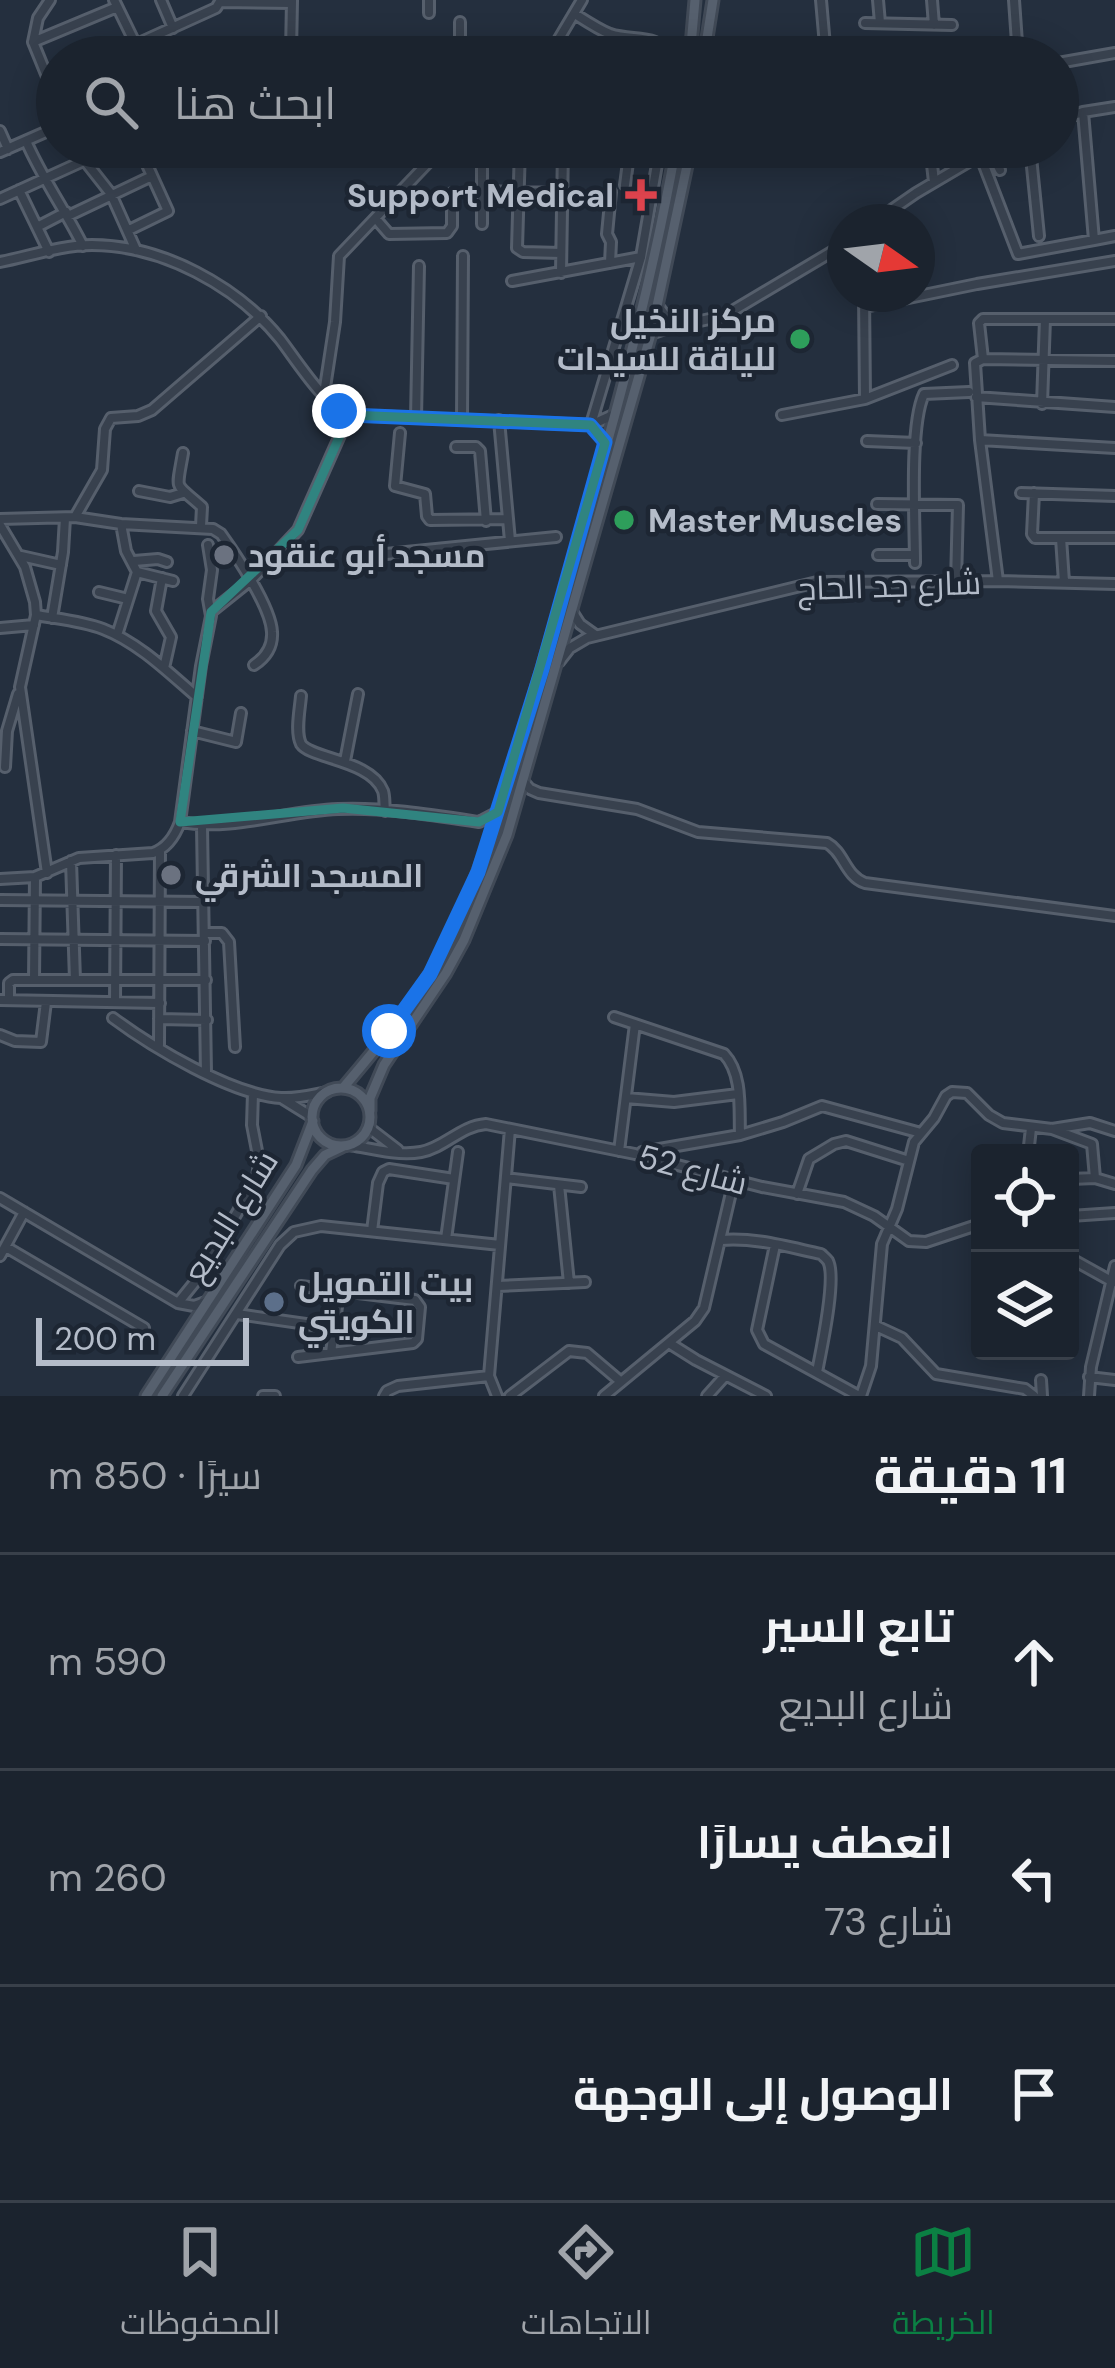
<!DOCTYPE html>
<html lang="ar">
<meta charset="utf-8">
<style>
body{margin:0;font-family:"DM Sans",Cairo,sans-serif;background:#242b36;color:#f1f3f6;direction:rtl}
.controls{position:absolute;right:36px;bottom:36px;display:grid;overflow:hidden;border-radius:12px;box-shadow:0 6px 30px #0003}
.controls button{width:108px;height:108px;display:grid;place-items:center;padding:0;border:0;border-bottom:3px solid #39404a;background:#1b232e;color:#f1f3f6;font:60px sans-serif}
.compass{position:absolute;left:827px;top:204px;width:108px;height:108px;border-radius:50%;background:#1b232e;box-shadow:0 6px 30px #0003;rotate:104deg}
.scale{position:absolute;left:36px;bottom:30px;width:213px;box-sizing:border-box;padding-left:12px;border:6px solid #b4bcc9;border-top:0;font-size:33px;line-height:42px;white-space:nowrap;color:#b4bcc9;-webkit-text-stroke:9px #1d2633;paint-order:stroke}
.stop{position:absolute;width:36px;height:36px;margin:-27px;border:9px solid #1a73e8;border-radius:50%;background:#fff}
.stop.end{background:#1a73e8;border-color:#fff;box-shadow:0 3px 12px #0008}
.list{margin:0;padding:0;list-style:none}
h2{display:flex;justify-content:space-between;align-items:center;height:156px;margin:0;padding:0 48px;font-size:51px}
h2 small{font-size:39px;font-weight:400;color:#a0a4aa}
.list li{display:grid;grid-template-columns:78px 1fr auto;gap:36px;align-items:center;box-sizing:border-box;height:216px;padding:0 48px;border-top:3px solid #39404a}
.list b{display:block;font-size:45px;white-space:nowrap}
.list p{margin:0;font-size:39px;white-space:nowrap;color:#a0a4aa}
.list em{font-size:39px;font-style:normal;color:#a0a4aa}
.icon{flex:none;width:66px;height:66px;fill:none;stroke:currentColor;stroke-width:2;stroke-linecap:round;stroke-linejoin:round}
.map{position:relative;flex:none;width:1115px;height:1396px;overflow:hidden;direction:ltr}
.search{position:absolute;background:#1b232e;box-shadow:0 6px 30px #0003;left:36px;right:36px;top:36px;height:132px;display:flex;align-items:center;gap:30px;box-sizing:border-box;padding:0 42px;border-radius:66px;color:#a0a4aa;font-size:45px}
.sheet{height:804px;background:#1b232e}
nav{display:flex;justify-content:space-around;align-items:center;box-sizing:border-box;height:168px;border-top:3px solid #39404a;background:#1b232e;font-size:33px;color:#a0a4aa}
nav a{display:grid;justify-items:center;gap:6px}
nav .on{color:#0b8043}
.map>svg:first-child{display:block}
.lines{fill:none;stroke-linecap:round;stroke-linejoin:round}
.minor-casing{stroke:#565f6c;stroke-width:14}
.major-casing{stroke:#414a57;stroke-width:15}
.minor{stroke:#38414e;stroke-width:8}
.major{stroke:#56606e;stroke-width:9}
.route{stroke:#1a73e8;stroke-width:15}
.marked{fill:none;stroke:#308480;stroke-width:9;stroke-linejoin:round}
.health-dot{fill:#e0444e;stroke:#1d2633;stroke-width:4.5}
.leisure-dot{fill:#2e9e5b;stroke:#1d2633;stroke-width:4.5}
.worship-dot{fill:#6b7280;stroke:#1d2633;stroke-width:4.5}
.service-dot{fill:#5c6f8a;stroke:#1d2633;stroke-width:4.5}
.labels{text-anchor:middle;stroke-width:9;stroke-linejoin:round;paint-order:stroke}
.poi-label{font-size:33px;font-weight:bold;fill:#b4bcc9;stroke:#1d2633;text-anchor:start}
.street-label{font-size:33px;fill:#b4bcc9;stroke:#1d2633}
</style>
<div class="map">
<svg width="1115" height="1396" viewBox="0 0 1115 1396">
<rect width="100%" height="100%" fill="#242f3e"/>
<g class="lines">
<g class="minor-casing">
<path id="minor" d="M114 0 136 45
M161 0 173 28
M821 0 826 57
M878 0 880 23
M932 0 934 25
M1014 0 1018 57
M220 2 292 3
M429 13V0
M575 14C586 21 598 29 610 34 634 42 657 32 672 57
M865 23 952 25
M33 42 117 7
M33 42 57 101
M33 42 38 18 50 0
M557 42 569 48 571 57
M291 52 292 1
M108 57 216 8 221 0
M264 57 317 50 365 52
M460 57V22
M541 57 557 42 582 0
M1058 63 1115 53
M1058 120 1083 112 1115 107
M0 131 8 149
M26 141C42 178 65 210 83 246
M79 147 85 161 111 194 136 250
M520 147 517 248 523 252 561 253
M648 147 660 149
M930 147 934 182
M1030 147 1039 236
M990 150 1000 170
M0 152 57 127
M980 155 1018 254 1094 240 1083 112
M885 156 908 155 930 158
M625 185 630 147
M19 190 49 252
M481 191 562 193
M0 199 114 147
M68 216 152 176
M376 219 389 234 447 233 452 226V193
M874 222 916 193 994 147
M482 224V147
M37 227 66 212
M129 230 168 211 139 147
M1094 240 1115 236
M0 262C30 256 62 245 92 245 162 245 237 286 280 339 297 361 324 405 349 415L591 425 613 415
M610 263 611 242 607 234 611 192
M561 273 563 147
M512 281 641 257
M864 294 865 399
M658 306 668 319 681 324
M865 307 977 284 1115 261
M651 334 671 327 724 316 845 244
M983 359 979 323 983 319H1115
M324 394 335 322 339 256 443 147
M976 397 1115 407
M1042 404 1045 319
M782 415 865 399 952 365
M416 418 419 266
M462 419 463 256
M499 420 508 519
M591 424 641 257 660 147
M400 433 395 486 425 494 427 516 430 520 508 519 510 541
M980 440 1115 448
M867 441 916 443
M456 447H476L480 451 486 521
M183 453C176 494 174 481 202 507L201 526
M139 491 170 497 183 493
M1021 493 1115 496
M1034 493 1032 534 1035 538H1115
M877 504 958 505 956 583
M75 517 102 470 105 429 111 418 138 416 152 410 261 316
M0 519 75 517 121 524 213 529 221 534C236 555 271 607 272 632 273 647 266 657 254 665
M121 524 126 551 137 572
M0 525 25 567 35 602 36 615 20 687 47 873
M1061 538 1064 582
M386 554 556 537
M878 555H915
M21 556 61 565
M134 561 158 559 167 562
M915 563C915 524 909 426 924 394L969 392
M137 572 173 581
M162 578 156 611 171 637 164 668
M998 581 980 440 975 363 983 359 1115 361
M99 592 128 599
M211 612 251 580 298 530 349 415
M573 613 580 624 594 634
M36 615C58 619 82 621 103 629 139 643 168 672 197 697
M52 618 63 552 65 518
M0 628 34 625
M117 635 137 572
M559 662 570 648 587 638 817 582 998 581 1115 584
M301 696C300 709 295 732 301 744 311 759 371 760 383 791 385 797 384 804 385 811
M192 731 236 742 241 713
M345 761 358 694
M5 767 7 731 18 694
M523 781 530 789 539 793 637 809 698 832 827 843C844 852 845 876 865 883L1115 916
M180 822C234 831 285 811 338 809 384 807 433 815 479 822L498 812
M202 826 206 1073
M71 861 75 980
M0 879 35 877 79 858 153 853C167 848 175 836 180 822L201 666 211 616 208 599 212 570 208 545
M0 900 204 902
M205 933H222L229 942 235 1047
M0 939 205 941
M34 980 35 877
M0 1000 160 1003
M9 1000V983L13 980H206
M115 1002 116 855
M614 1017 724 1054C743 1074 739 1109 740 1135
M113 1018C152 1047 232 1095 281 1098 296 1099 312 1095 327 1092
M159 1019 207 1020
M0 1035 15 1041 41 1042 46 1002
M159 1045 160 851
M626 1098 674 1102 738 1094
M283 1099 312 1117
M368 1127 398 1150
M1031 1128 1029 1146 1034 1153
M1052 1129 1092 1144 1095 1178 1115 1184
M350 1145C372 1149 399 1156 421 1152 446 1147 460 1126 486 1124L635 1154 762 1187 844 1202 874 1216 909 1241 926 1242 980 1224
M619 1151 635 1024
M642 1152 740 1135 783 1122 822 1106 921 1133
M506 1178 581 1187
M1071 1179 1095 1178
M559 1185 569 1283
M797 1194 809 1159 834 1144 846 1141 909 1161
M0 1198 178 1303 194 1306 208 1301
M1070 1216 1115 1213
M372 1231 378 1183 383 1172 389 1169 454 1179
M446 1239 458 1152
M721 1240C754 1237 788 1247 821 1254 823 1256 826 1258 828 1261 837 1278 821 1351 817 1372
M775 1245 757 1330 764 1344 859 1396
M6 1247 144 1328
M0 1256 24 1212
M1070 1258 1113 1282
M498 1286 585 1282
M178 1303 203 1272 257 1178 259 1161 252 1125 253 1093
M237 1314 334 1328
M876 1326 902 1338 936 1374 1025 1389 1034 1396
M669 1343 696 1360 766 1396
M331 1353 339 1291
M298 1357 413 1343 417 1339 420 1307 415 1300 301 1286
M1089 1377 1115 1380
M1041 1380 1042 1396
M183 1396 280 1245 294 1232 321 1226 500 1245
M263 1396H275
M384 1396 387 1391 398 1386 489 1376
M497 1396 489 1376 510 1129
M510 1396 569 1351 587 1353 620 1381
M604 1396 695 1321 704 1308 734 1180
M707 1396 725 1376
M861 1396 871 1366 882 1244 897 1209 914 1142 934 1118 946 1096 952 1092 967 1093 989 1115 1003 1123 1052 1129 1090 1123 1115 1131
M1089 1396 1091 1367 1115 1266"/>
</g>
<g class="major-casing">
<path id="major" d="M690 57 695 0
M704 57 713 0
M343 1088C379 1045 418 1000 444 949 494 849 521 738 553 631 600 472 647 311 676 147
M312 1117a29 29 0 1 1 58 0a29 29 0 1 1-58 0Z
M370 1111V1098L384 1065 446 973 464 940 507 835 651 334 691 147
M146 1396 296 1165 313 1121
M162 1396 312 1170 325 1155 344 1146"/>
</g>
<use href="#minor" class="minor"/>
<use href="#major" class="major"/>
</g>
<g class="lines">
<path class="route" d="M339 411 349 415 590 425 605 442 542 669 478 872 430 974 389 1031"/>
</g>
<path class="marked" d="M349 415 591 425 605 443 498 812 479 822 343 808 180 822 211 612 298 530Z"/>
<path class="health-dot" d="M635 177h12v12h12v12h-12v12h-12v-12h-12v-12h12z"/>
<g class="leisure-dot">
<circle cx="800" cy="339" r="12"/>
<circle cx="624" cy="520" r="12"/>
</g>
<g class="worship-dot">
<circle cx="224" cy="555" r="12"/>
<circle cx="171" cy="875" r="12"/>
</g>
<circle class="service-dot" cx="274" cy="1302" r="12"/>
<g class="labels">
<g class="poi-label">
<text x="614" y="207" text-anchor="end">Support Medical</text>
<text x="776" y="332" text-anchor="end">مركز النخيل<tspan x="776" dy="38">للياقة للسيدات</tspan></text>
<text x="648" y="532">Master Muscles</text>
<text x="248" y="567">مسجد أبو عنقود</text>
<text x="195" y="887">المسجد الشرقي</text>
<text x="298" y="1295">بيت التمويل<tspan x="298" dy="38">الكويتي</tspan></text>
</g>
<g class="street-label">
<text transform="translate(889 585) rotate(-2)" y="12">شارع جد الحاج</text>
<text transform="translate(693 1169) rotate(15)" y="12">شارع 52</text>
<text transform="translate(230 1216) rotate(-58)" y="12">شارع البديع</text>
</g>
</g>
</svg>
<div class="controls">
<button><svg class="icon" aria-label="locate" viewBox="0 0 24 24"><circle cx="12" cy="12" r="6"/><path d="M12 2v4M12 18v4M2 12h4M18 12h4"/></svg></button>
<button><svg class="icon" aria-label="layers" viewBox="0 0 24 24"><path d="M12 4l9 5-9 5-9-5zM3 14l9 5 9-5"/></svg></button>
</div>
<svg class="compass" viewBox="-18 -18 36 36"><path d="M0-13l5 13h-10z" fill="#e53935"/><path d="M0 13l5-13h-10z" fill="#a0a4aa"/></svg>
<div class="scale">200 m</div>
<div class="stop" style="left:389px;top:1031px"></div>
<div class="stop end" style="left:339px;top:411px"></div>
<div class="search"><svg class="icon" aria-label="search" viewBox="0 0 24 24"><circle cx="10" cy="10" r="6"/><path d="M15 15l6 6"/></svg>ابحث هنا</div>
</div>
<section class="sheet">
<h2>11 دقيقة<small>سيرًا · 850 m</small></h2>
<ul class="list">
<li><svg class="icon" aria-label="ahead" viewBox="0 0 24 24"><path d="M12 20V5M6 11l6-6 6 6"/></svg><div><b>تابع السير</b><p>شارع البديع</p></div><em>590 m</em></li>
<li><svg class="icon" aria-label="left" viewBox="0 0 24 24"><path d="M17 20v-9H6M10 6l-5 5 5 5"/></svg><div><b>انعطف يسارًا</b><p>شارع 73</p></div><em>260 m</em></li>
<li><svg class="icon" aria-label="arrive" viewBox="0 0 24 24"><path d="M6 21V4h12l-3 4 3 4H6"/></svg><div><b>الوصول إلى الوجهة</b></div></li>
</ul>
</section>
<nav>
<a class="on"><svg class="icon" aria-label="map" viewBox="0 0 24 24"><path d="M3 6l6-2 6 2 6-2v14l-6 2-6-2-6 2zM9 4v14M15 6v14"/></svg>الخريطة</a>
<a><svg class="icon" aria-label="directions" viewBox="0 0 24 24"><path d="M12 3l9 9-9 9-9-9zM9 14v-3h6M13 9l2 2-2 2"/></svg>الاتجاهات</a>
<a><svg class="icon" aria-label="saved" viewBox="0 0 24 24"><path d="M7 4h10v16l-5-4-5 4z"/></svg>المحفوظات</a>
</nav>
